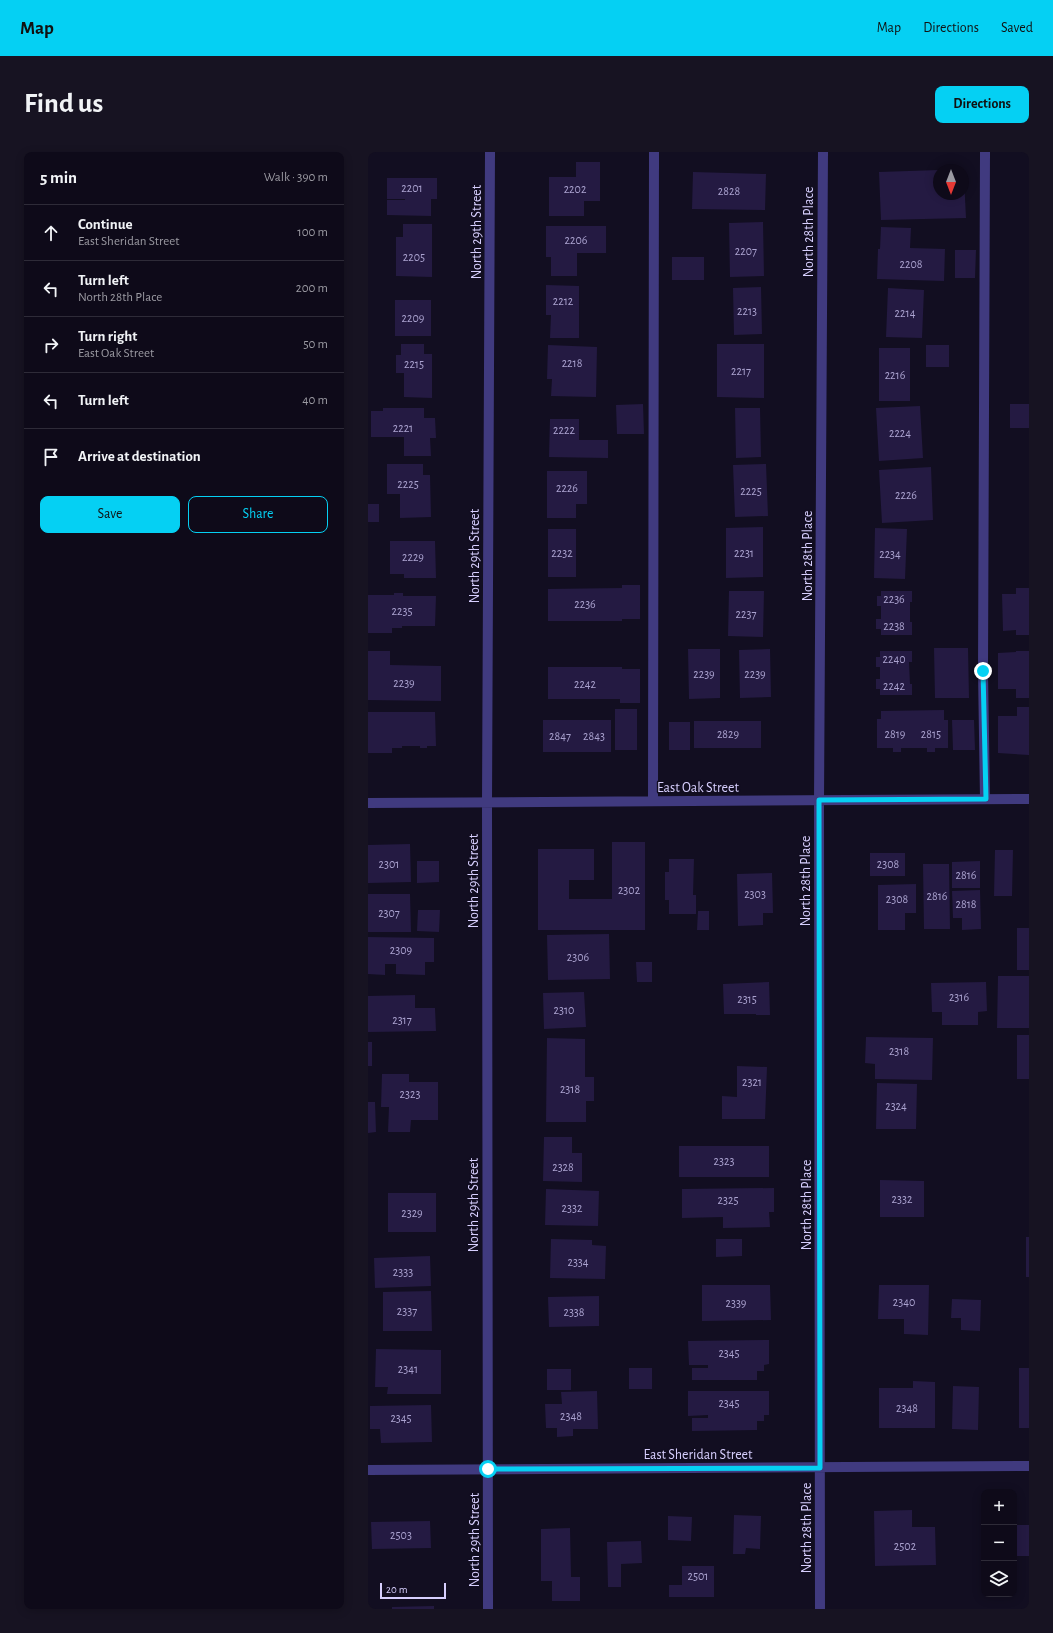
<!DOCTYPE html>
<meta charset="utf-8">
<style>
body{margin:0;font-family:"Alegreya Sans",sans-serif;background:#171322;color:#f1f3f6}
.controls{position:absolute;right:12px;bottom:12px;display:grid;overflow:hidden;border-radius:8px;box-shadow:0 2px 10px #0003}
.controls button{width:36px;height:36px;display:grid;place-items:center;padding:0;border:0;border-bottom:1px solid #2e2b38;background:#0e0a19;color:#f1f3f6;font:20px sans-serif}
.compass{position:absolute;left:565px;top:12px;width:36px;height:36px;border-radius:50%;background:#0e0a19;box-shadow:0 2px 10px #0003;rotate:180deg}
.scale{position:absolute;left:12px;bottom:10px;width:66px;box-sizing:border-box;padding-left:4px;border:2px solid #d7cffe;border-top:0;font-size:11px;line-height:14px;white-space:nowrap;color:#d7cffe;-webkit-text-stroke:3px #120e21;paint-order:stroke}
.stop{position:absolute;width:12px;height:12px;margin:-9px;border:3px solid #05d0f3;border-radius:50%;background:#fff}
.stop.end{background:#05d0f3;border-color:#fff;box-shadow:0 1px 4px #0008}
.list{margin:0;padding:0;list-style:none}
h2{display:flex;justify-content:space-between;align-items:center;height:52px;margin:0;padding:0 16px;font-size:17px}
h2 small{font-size:13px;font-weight:400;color:#9b9aa2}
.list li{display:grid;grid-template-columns:26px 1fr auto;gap:12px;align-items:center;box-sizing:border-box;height:56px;padding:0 16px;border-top:1px solid #2e2b38}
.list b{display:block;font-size:15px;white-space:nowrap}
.list p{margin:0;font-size:13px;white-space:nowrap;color:#9b9aa2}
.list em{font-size:13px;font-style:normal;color:#9b9aa2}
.actions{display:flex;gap:8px;padding:12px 16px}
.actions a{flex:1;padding:9px 0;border:1px solid #05d0f3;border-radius:8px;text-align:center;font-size:14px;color:#05d0f3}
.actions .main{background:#05d0f3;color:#111}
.icon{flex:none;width:22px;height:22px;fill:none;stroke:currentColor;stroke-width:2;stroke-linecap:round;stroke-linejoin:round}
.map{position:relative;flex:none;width:661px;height:1457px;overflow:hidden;border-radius:8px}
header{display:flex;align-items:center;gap:24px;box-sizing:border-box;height:56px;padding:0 20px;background:#05d0f3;color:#111}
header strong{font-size:19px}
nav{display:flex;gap:22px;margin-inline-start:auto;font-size:14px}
.intro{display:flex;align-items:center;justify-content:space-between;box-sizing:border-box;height:96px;padding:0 24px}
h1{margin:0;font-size:28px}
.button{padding:10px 18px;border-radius:8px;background:#05d0f3;color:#111;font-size:14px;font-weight:700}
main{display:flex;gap:24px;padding:0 24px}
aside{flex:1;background:#0e0a19;border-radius:8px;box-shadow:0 2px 10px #0003}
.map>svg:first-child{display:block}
.building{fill:#241a42}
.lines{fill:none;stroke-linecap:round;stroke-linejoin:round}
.minor{stroke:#403a7f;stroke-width:10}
.route{stroke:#05d0f3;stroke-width:5}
.labels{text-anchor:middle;stroke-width:3;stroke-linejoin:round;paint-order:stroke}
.number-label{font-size:12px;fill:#aaa2cf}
.street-label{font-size:14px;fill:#d7cffe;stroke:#120e21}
</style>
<header>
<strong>Map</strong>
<nav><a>Map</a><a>Directions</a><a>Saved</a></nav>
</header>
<div class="intro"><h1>Find us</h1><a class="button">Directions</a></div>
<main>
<aside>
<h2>5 min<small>Walk · 390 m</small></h2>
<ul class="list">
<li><svg class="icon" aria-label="ahead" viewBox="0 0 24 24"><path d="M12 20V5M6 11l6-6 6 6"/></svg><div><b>Continue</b><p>East Sheridan Street</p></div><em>100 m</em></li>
<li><svg class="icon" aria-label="left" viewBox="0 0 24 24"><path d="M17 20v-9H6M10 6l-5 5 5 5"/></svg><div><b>Turn left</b><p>North 28th Place</p></div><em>200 m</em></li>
<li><svg class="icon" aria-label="right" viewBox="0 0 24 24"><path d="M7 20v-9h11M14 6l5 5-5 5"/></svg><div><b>Turn right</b><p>East Oak Street</p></div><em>50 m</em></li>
<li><svg class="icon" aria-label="left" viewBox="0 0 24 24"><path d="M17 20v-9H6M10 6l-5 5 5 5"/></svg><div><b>Turn left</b></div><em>40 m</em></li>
<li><svg class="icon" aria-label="arrive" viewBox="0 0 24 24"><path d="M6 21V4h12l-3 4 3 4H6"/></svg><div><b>Arrive at destination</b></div></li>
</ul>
<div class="actions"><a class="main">Save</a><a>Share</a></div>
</aside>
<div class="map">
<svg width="661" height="1457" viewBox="0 0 661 1457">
<rect width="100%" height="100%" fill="#120e21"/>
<path class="building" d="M208 10H232V49H216V64H181V25H208Z
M571 18V42H595V26H596L598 66 513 68 511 20Z
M325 20 398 22 397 58 324 57Z
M19 26H69V47H63V64L19 63V48H37V47H19Z
M395 70 396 124 362 125 361 71Z
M35 72H64V125L28 124V85H35Z
M178 74H238V101H209V124H183V105H178Z
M513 75 543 76 542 96 577 97 576 129 509 127 510 97H512Z
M587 98H608L607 126H587Z
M304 105H336V128H304Z
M178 133 211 134V186H182L183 163H178Z
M393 135 394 182 366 183 365 136Z
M520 136 556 138 554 186 518 185Z
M27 148H63V184H27Z
M33 192H56V202H64V246L36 245V221H28V203H33Z
M349 192H396V246L349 245Z
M180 193 229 195 228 245 183 244 184 227H179Z
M558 193H581V215H558Z
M511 196H542V249H511Z
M275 252 276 282H249L248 253Z
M642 252H661V276H642Z
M552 254 555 306 511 309 508 256Z
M15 256H56V266H67L68 286H62L63 304H36V285H3V259H15Z
M367 256H392L393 305 368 306Z
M182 267H211V288H240V306L181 305Z
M19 312H55V323H62L63 365 32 366V342H19Z
M398 312 400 364 367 365 365 313Z
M563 315 565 368 514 371 511 318Z
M179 319H219V352H208V366H179Z
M0 352H11V370H0Z
M395 375V425L358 426V376Z
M507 376 539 377 537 427 506 426Z
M180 377H208V425H180Z
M22 389H67L68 426H36V422H22Z
M254 433H272V467H254V469H180V437L254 436Z
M648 436H661V483H648V478L635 479 634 442H648Z
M361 439H396L395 485 360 484Z
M513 439H544V450H542V470H544V483H513V477H508V467H513V454H509V444H513Z
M26 441H35V444H68L67 474H34V476H24V481H0V443H26Z
M566 496H600L601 546H567Z
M320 497H352V546L321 547Z
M402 497 403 545 372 546 371 498Z
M0 499H22V513L73 514V549L0 548Z
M512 499H544V510H541L542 532H544V543H512V537H508V527H512V515H508V505H512Z
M648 499H661V546H648V537H630V501L648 500Z
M180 515H254V517H272V551H252V547H180Z
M649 555H661V603L630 601V564H649Z
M247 557H269V598H247Z
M576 558V568H580V596H567V600H559V596H533V600H525V596H509V567H513V559Z
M0 560H67L68 594H59V596H52V594H34V596H24V601H0Z
M175 568H243V600H175Z
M584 568H606L607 598H585Z
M326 569H393V596H326Z
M301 570H322V598H301Z
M244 690H277V778H170V697H226V728H201V747H244Z
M42 692 43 730 0 731V693Z
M627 698H645L644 744H626Z
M502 701H537V724H502Z
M301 707H326L325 743H328V762H301V748H297V720H301Z
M49 709H71V730L49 731Z
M612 709V736H584V710Z
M555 712H581L582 777H556Z
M404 721 405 761H395V773L370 774 369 722Z
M548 732V761H537V778H510V733Z
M612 738 613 777 594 778V766H585L584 739Z
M0 742H42L43 780H0Z
M50 758H72L71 780 49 779Z
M330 759H341V778H329Z
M649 776H661V818H649Z
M241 782 242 827 180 828 179 783Z
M0 785 66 786V810H57V823L28 822V812H17V823L0 822Z
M268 810H284V830H269Z
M630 824H661V876H629Z
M401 830 402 863H388V862H356L355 832Z
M618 830 619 859 610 860V873H574V860H564L563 831Z
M216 840 218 875 176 877 175 841Z
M47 843V856H67L68 879 0 880V844Z
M649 883H661V927H649Z
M498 885 565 886 564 928 507 927V912L497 911Z
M179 886 217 887V925H226V949H218V970H178Z
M0 890H4V914H0Z
M369 914 399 915 397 967H354V944L369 945Z
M14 922H41V930H70V968H43L42 980H20L21 955H13Z
M509 931 549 932 548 977H508Z
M0 950H7L8 980 0 981Z
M176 985H204V1001H214V1030L175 1029Z
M311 994H401V1025H311Z
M512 1028 556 1029V1065H512Z
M406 1036V1060H401L402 1075 355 1076V1065L314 1066V1037Z
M178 1037 231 1039 230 1074 177 1073Z
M20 1041H68V1080H20Z
M658 1085H661V1125H658Z
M183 1087 224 1088V1093L238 1094 237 1127 182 1126Z
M348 1087H374V1104L348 1105Z
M62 1104 63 1134 7 1136 6 1106Z
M334 1133H402L403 1168 334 1169Z
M511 1133H561L560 1183 536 1182V1167H510Z
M63 1139 64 1179H15V1140Z
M231 1144V1174L181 1175 180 1145Z
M584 1147 613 1148 612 1179 593 1178V1166H583Z
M401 1188V1212L396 1213V1219H389V1228H324V1216H340V1213H321L320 1189Z
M8 1197 73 1198V1242H19L20 1235H7Z
M261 1216H284V1237H261Z
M651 1216H661V1276H651Z
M179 1217H203V1238H179Z
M545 1229 567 1230V1276H511V1236H545Z
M585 1234 611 1235 610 1278 584 1277Z
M229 1239 230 1277H205V1284L189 1285V1276H178L177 1252H194L193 1240Z
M320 1239H401V1263H396V1269H389V1278L324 1279V1266H340V1263L320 1264Z
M63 1253 64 1290 13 1291 12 1277H2V1254Z
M544 1358V1375H567L568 1413 507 1414 506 1359Z
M366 1363 393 1364 392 1397 378 1396 377 1402H365Z
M300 1364 324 1365 323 1389 300 1388Z
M62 1369 63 1396 4 1397 3 1370Z
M646 1373H661V1404H646Z
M202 1376 203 1425H212V1449H184V1429H173V1377Z
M273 1389 274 1411 253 1412V1435H240L239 1390Z
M314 1414H346V1445H301V1433H314Z
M66 1454V1457H24V1455Z"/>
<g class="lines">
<path class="minor" d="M617 0 615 519 617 647
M285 649 286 0
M0 651 661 647
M0 1318 661 1314
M120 1457 119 650 122 0
M452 1457 451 648 455 0"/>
</g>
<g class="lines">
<path class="route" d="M120 1317 452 1316 451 648 618 647 615 519"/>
</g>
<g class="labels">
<g class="number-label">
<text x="44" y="40">2201</text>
<text x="207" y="41">2202</text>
<text x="361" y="43">2828</text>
<text x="208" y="92">2206</text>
<text x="378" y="103">2207</text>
<text x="46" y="109">2205</text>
<text x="543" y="116">2208</text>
<text x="195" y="153">2212</text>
<text x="379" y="163">2213</text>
<text x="537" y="165">2214</text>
<text x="45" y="170">2209</text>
<text x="204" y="215">2218</text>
<text x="46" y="216">2215</text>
<text x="373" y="223">2217</text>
<text x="527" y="227">2216</text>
<text x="35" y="280">2221</text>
<text x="196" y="282">2222</text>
<text x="532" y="285">2224</text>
<text x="40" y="336">2225</text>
<text x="199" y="340">2226</text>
<text x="383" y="343">2225</text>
<text x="538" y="347">2226</text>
<text x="194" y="405">2232</text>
<text x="376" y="405">2231</text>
<text x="522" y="406">2234</text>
<text x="45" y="409">2229</text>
<text x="526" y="451">2236</text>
<text x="217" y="456">2236</text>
<text x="34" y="463">2235</text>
<text x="378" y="466">2237</text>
<text x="526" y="478">2238</text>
<text x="526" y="511">2240</text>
<text x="336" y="526">2239</text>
<text x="387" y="526">2239</text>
<text x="36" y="535">2239</text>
<text x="217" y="536">2242</text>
<text x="526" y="538">2242</text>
<text x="360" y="586">2829</text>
<text x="527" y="586">2819</text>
<text x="563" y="586">2815</text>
<text x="192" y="588">2847</text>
<text x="226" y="588">2843</text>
<text x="21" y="716">2301</text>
<text x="520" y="716">2308</text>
<text x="598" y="727">2816</text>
<text x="261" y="742">2302</text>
<text x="387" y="746">2303</text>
<text x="569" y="748">2816</text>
<text x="529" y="751">2308</text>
<text x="598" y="756">2818</text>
<text x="21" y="765">2307</text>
<text x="33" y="802">2309</text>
<text x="210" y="809">2306</text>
<text x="591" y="849">2316</text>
<text x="379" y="851">2315</text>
<text x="196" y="862">2310</text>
<text x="34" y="872">2317</text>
<text x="531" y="903">2318</text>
<text x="384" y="934">2321</text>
<text x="202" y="941">2318</text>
<text x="42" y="946">2323</text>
<text x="528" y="958">2324</text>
<text x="356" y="1013">2323</text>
<text x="195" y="1019">2328</text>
<text x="534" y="1051">2332</text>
<text x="360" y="1052">2325</text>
<text x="204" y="1060">2332</text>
<text x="44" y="1065">2329</text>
<text x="210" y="1114">2334</text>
<text x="35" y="1124">2333</text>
<text x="536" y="1154">2340</text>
<text x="368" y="1155">2339</text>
<text x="39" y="1163">2337</text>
<text x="206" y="1164">2338</text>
<text x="361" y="1205">2345</text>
<text x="40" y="1221">2341</text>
<text x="361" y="1255">2345</text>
<text x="539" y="1260">2348</text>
<text x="203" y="1268">2348</text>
<text x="33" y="1270">2345</text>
<text x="33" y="1387">2503</text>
<text x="537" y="1398">2502</text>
<text x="330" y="1428">2501</text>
</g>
<g class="street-label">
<text transform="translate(108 80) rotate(-90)" y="5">North 29th Street</text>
<text transform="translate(440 80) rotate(-90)" y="5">North 28th Place</text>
<text transform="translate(106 404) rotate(-90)" y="5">North 29th Street</text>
<text transform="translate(439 404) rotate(-90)" y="5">North 28th Place</text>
<text x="330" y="640">East Oak Street</text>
<text transform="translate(105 729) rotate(-90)" y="5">North 29th Street</text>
<text transform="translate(437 729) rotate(-90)" y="5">North 28th Place</text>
<text transform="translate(105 1053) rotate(-90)" y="5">North 29th Street</text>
<text transform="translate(438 1053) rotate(-90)" y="5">North 28th Place</text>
<text x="330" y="1307">East Sheridan Street</text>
<text transform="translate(438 1376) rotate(-90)" y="5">North 28th Place</text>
<text transform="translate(106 1388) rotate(-90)" y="5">North 29th Street</text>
</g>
</g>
</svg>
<div class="controls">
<button>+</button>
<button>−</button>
<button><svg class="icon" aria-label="layers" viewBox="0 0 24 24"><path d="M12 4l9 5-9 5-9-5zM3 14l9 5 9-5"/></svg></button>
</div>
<svg class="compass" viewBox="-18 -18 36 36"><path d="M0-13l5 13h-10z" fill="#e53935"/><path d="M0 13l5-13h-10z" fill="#9b9aa2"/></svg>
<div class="scale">20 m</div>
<div class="stop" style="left:120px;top:1317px"></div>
<div class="stop end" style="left:615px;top:519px"></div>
</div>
</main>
